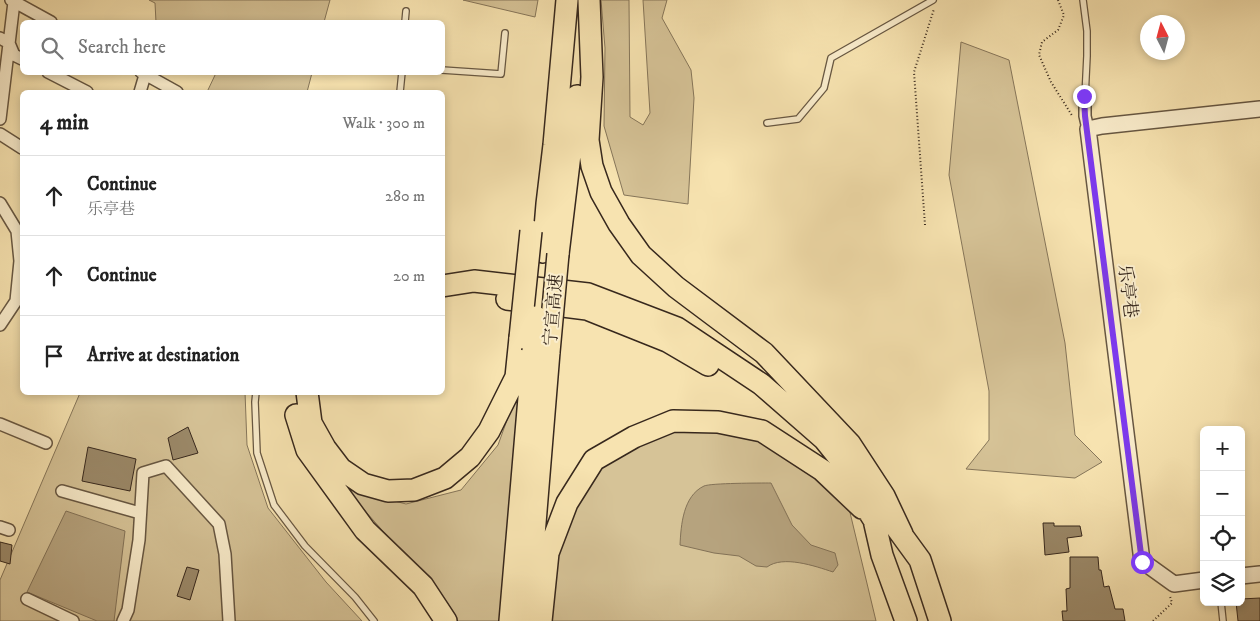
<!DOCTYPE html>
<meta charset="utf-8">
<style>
body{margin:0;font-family:"IM FELL DW Pica","Noto Serif SC",serif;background:#f2f2f2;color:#222}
.controls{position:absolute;right:15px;bottom:15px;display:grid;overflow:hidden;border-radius:8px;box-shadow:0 2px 8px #0003}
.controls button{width:45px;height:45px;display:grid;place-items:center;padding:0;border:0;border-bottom:1px solid #e0e0e0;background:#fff;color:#222;font:25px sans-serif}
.compass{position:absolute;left:1140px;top:15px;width:45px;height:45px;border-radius:50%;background:#fff;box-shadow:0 2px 8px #0003;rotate:354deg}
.stop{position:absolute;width:15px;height:15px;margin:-11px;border:4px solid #7c3aed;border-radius:50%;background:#fff}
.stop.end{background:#7c3aed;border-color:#fff;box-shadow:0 1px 5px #0008}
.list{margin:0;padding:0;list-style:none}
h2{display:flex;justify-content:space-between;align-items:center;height:65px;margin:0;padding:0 20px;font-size:21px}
h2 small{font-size:16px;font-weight:400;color:#767676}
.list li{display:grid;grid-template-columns:32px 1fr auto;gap:15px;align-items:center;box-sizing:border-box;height:80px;padding:0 20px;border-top:1px solid #e0e0e0}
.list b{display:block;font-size:19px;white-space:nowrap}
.list p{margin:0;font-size:16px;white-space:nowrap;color:#767676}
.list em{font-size:16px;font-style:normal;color:#767676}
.icon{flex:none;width:28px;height:28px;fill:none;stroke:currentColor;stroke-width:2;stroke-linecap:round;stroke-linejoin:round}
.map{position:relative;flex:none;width:1260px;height:621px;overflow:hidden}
.search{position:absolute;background:#fff;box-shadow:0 2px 8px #0003;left:20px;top:20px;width:425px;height:55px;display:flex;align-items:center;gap:12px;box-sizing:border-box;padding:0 18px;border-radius:8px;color:#767676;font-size:19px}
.panel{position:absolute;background:#fff;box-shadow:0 2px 8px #0003;left:20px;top:90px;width:425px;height:305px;border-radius:8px}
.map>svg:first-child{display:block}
.green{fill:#d6c397;stroke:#86765a}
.water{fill:#b6a37e;stroke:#837257}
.building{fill:#9b8969;stroke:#37281d}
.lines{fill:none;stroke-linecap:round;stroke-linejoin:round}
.service-casing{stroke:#675742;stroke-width:8}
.minor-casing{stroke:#675742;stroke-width:14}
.tertiary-casing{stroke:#675742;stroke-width:18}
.motorway-casing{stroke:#37281d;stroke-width:24}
.path{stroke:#37281d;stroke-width:2;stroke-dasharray:1 2.5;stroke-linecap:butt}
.service{stroke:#faedcc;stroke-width:5.5}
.minor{stroke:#faedcc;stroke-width:11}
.tertiary{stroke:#faedcc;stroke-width:15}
.motorway{stroke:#f7e3b0;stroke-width:21}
.motorway-bridge-casing{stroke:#37281d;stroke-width:24;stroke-linecap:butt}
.motorway-bridge{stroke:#f7e3b0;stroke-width:21}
.route{stroke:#7c3aed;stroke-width:6}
.labels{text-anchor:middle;stroke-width:4;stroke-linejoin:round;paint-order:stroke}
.street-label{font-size:18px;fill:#37281d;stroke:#faedcc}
</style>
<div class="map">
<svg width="1260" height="621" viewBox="0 0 1260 621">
<rect width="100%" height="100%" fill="#f7e3b0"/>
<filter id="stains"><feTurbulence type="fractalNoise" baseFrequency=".004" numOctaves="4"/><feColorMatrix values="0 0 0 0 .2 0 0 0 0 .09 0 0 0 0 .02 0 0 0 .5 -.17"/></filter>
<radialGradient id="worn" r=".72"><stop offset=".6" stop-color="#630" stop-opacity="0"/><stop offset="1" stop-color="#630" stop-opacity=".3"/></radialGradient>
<path class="green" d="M149 0H330L324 22H156L155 3Z
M463 0H538L535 17Z
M601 0H629L630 117 643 125 650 113 643 0H667L662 18 691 70 694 98 688 204 624 195 604 126 605 48Z
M961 42 1009 60 1065 343 1075 435 1102 462 1075 478 966 469 989 440V391L949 175Z
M216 73V72L312 73 307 92H207Z
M520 384 503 621H457L451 609 325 465 352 490 406 504 461 490 498 445Z
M245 392 247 445 268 508 326 582 362 621H0V580L80 393Z
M719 428 768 442 847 500 876 621H550L559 550 585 482 613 458 641 441 681 429Z"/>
<path class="water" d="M771 483 792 525 811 545 835 553 838 565 833 572C815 566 783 555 767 567L756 566 739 556 714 553 680 545C681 525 683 496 704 486 711 483 760 483 771 483Z
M66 511 125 531 114 621H97L27 592Z"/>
<path class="building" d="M188 427 198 453 173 460 168 438Z
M88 447 136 459 130 491 82 481Z
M1043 523H1054V526H1080L1082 536 1067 538 1069 552 1045 555Z
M0 542 12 545 10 564 0 561Z
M1070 557H1098L1099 570H1101L1104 587 1109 586 1115 609H1123L1125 621H1063L1062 611H1067L1066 589 1070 588Z
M187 567 199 570 190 600 177 596Z
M1260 598V621H1238L1236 602H1241V599Z"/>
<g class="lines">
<g class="service-casing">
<path id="service" d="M1083 0 1087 31V56L1085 97
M405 22 406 11
M442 70 501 74 505 33
M400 92 402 72
M767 123 798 119 824 88 831 58 933 0
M256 392 255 402 257 453 274 505 305 546 355 597 374 621
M1221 602 1223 621"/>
</g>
<g class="minor-casing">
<path id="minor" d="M11 0 51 22
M0 38 9 43 14 55 22 59
M48 72 87 92
M141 72 177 92
M140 92 145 75
M1085 97V116L1088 129
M0 119 14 2
M0 134 22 148
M0 203 17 231 20 261 16 301 0 325
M0 424 46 443
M62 491 140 513
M0 527 9 530
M27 599 73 621
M123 621 128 610 139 540 143 473 166 466 219 524 225 554 229 621"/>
</g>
<g class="tertiary-casing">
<path id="tertiary" d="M1241 576 1260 574
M1204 580 1174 584 1142 561 1088 129 1102 126 1260 109"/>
</g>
<g class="motorway-casing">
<path id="motorway" d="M589 0 592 77 588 140 592 166 601 192 619 224 641 255 676 287 764 353 850 444 884 496 902 534
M543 252 547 204 554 145 567 0
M558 254 577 96
M442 286 474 281 588 294 677 328 761 384 824 439 873 500
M507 299 587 309 667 341 708 365
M307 392 311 423 325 448 341 469 363 484 388 491 414 490 445 478 470 457 489 431 516 377 520 338
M296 415 307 450 365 530 423 586 446 621
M856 491 874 520 882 555 906 621
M893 523 920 560 940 621
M510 621 533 351
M527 621 549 352
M541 621 548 553 567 503 594 460 634 437 673 421 718 422 762 431 822 470 862 508"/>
</g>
<path class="path" d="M1058 0 1064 15 1058 30 1042 42 1039 55 1051 82 1073 117
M925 225 914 72 934 9
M1153 621 1172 603 1170 596"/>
<use href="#service" class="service"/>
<use href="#minor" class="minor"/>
<use href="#tertiary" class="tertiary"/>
<use href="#motorway" class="motorway"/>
<g class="motorway-bridge-casing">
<path id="motorway-bridge" d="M520 338 531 231
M533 351 536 317
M549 352 558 254"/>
</g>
<use href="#motorway-bridge" class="motorway-bridge"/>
</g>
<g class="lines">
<path class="route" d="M1084 96 1085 116 1142 562"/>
</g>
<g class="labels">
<g class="street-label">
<text transform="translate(1128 291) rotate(83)" y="6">乐亭巷</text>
<text transform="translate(553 310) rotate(-85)" y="6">宁宣高速</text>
</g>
</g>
<rect width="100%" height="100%" filter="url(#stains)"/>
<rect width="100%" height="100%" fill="url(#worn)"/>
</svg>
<div class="controls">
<button>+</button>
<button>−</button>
<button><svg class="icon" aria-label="locate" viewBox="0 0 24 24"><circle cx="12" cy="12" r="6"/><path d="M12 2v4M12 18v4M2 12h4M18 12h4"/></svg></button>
<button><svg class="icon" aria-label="layers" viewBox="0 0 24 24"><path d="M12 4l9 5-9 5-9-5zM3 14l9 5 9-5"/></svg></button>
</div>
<svg class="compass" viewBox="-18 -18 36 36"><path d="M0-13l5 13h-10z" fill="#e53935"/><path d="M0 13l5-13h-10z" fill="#767676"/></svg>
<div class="stop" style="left:1142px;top:562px"></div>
<div class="stop end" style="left:1084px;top:96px"></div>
<div class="search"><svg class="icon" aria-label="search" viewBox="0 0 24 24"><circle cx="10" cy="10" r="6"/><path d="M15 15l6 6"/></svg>Search here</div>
<section class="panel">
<h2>4 min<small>Walk · 300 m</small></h2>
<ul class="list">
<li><svg class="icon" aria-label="ahead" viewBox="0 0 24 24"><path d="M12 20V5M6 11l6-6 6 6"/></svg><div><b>Continue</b><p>乐亭巷</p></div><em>280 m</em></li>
<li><svg class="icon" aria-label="ahead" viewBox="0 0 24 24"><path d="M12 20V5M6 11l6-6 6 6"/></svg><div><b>Continue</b></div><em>20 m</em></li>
<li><svg class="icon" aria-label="arrive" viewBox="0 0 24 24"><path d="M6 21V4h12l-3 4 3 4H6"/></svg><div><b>Arrive at destination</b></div></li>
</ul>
</section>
</div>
